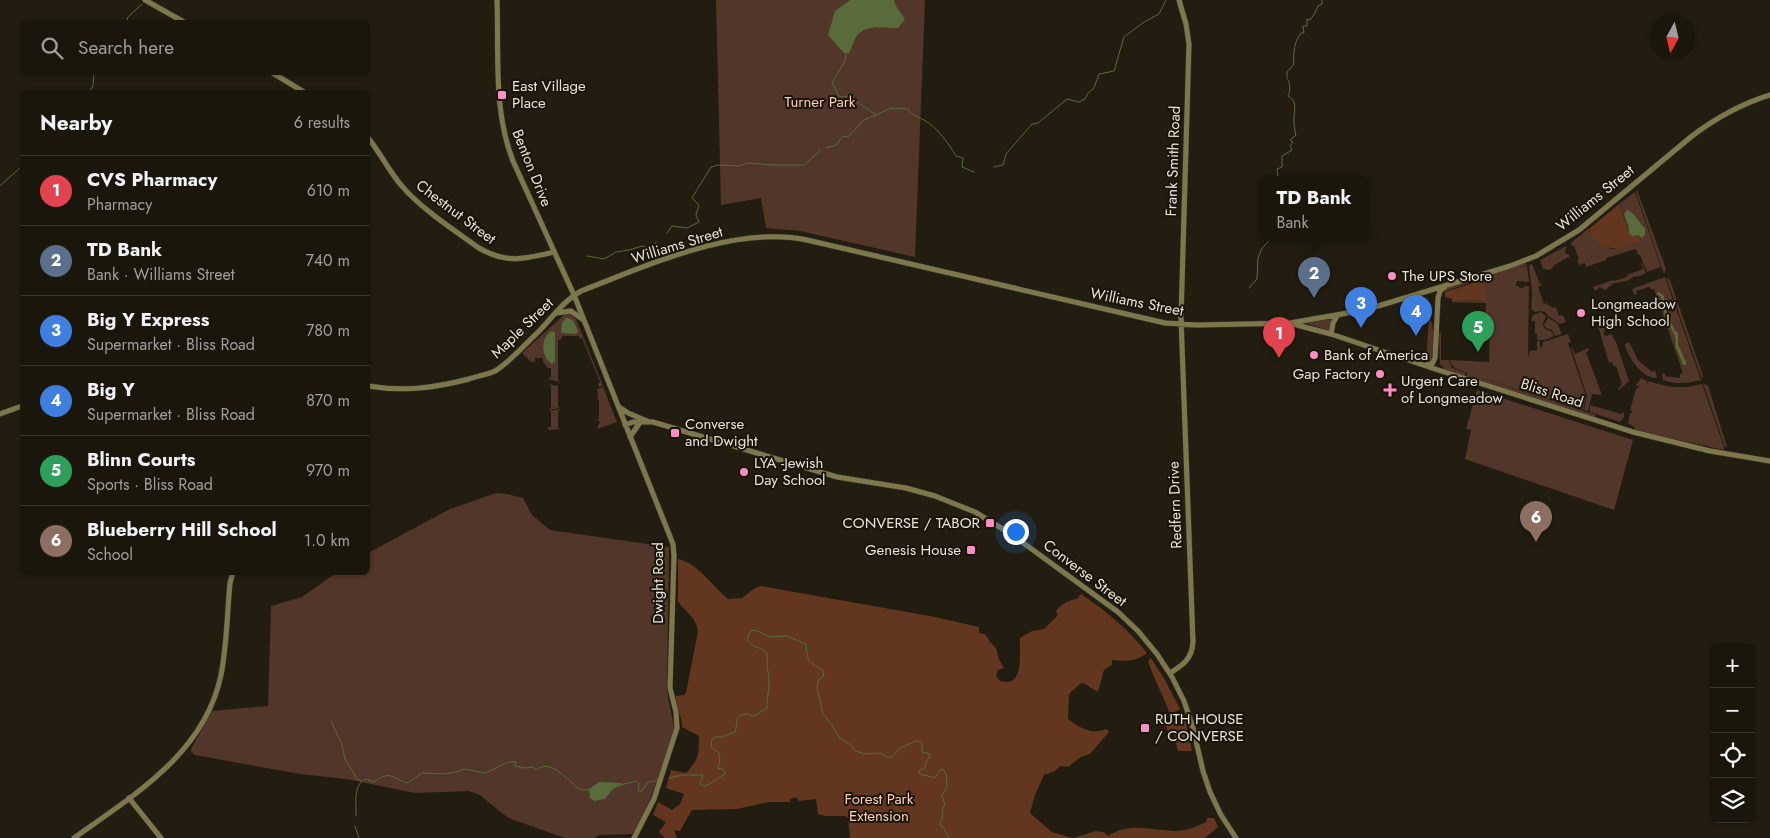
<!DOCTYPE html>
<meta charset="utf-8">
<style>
body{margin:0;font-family:Jost,sans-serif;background:#231f15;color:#f1f3f6}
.controls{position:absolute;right:15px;bottom:15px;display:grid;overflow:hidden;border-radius:8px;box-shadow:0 1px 4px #0004}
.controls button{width:45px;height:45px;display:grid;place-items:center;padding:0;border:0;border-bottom:1px solid #38352d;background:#1a160c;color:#f1f3f6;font:25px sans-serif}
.compass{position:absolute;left:1650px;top:15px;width:45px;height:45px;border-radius:50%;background:#1a160c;box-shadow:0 1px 4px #0004;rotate:188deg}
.you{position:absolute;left:1015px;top:531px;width:18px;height:18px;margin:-12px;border:4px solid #fff;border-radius:50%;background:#1a73e8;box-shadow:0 0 0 8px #1a73e833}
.badge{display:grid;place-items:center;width:32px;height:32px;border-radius:50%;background:#fa8fc7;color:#fff;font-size:16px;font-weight:700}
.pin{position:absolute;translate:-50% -41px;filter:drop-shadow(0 1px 2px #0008)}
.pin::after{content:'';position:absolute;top:26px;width:18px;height:15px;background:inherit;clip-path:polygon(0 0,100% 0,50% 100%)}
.popup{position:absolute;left:1259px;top:176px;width:110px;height:65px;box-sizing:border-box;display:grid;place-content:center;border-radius:8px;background:#1a160c;filter:drop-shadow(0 1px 4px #0005);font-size:16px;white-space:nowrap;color:#9f9f9d}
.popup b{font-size:19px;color:#f1f3f6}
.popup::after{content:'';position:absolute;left:50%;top:100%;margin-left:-10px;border:10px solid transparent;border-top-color:#1a160c}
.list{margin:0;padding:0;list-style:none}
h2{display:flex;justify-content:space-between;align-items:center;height:65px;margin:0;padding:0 20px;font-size:21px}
h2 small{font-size:16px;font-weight:400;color:#9f9f9d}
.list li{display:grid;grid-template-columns:32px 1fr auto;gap:15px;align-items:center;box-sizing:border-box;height:70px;padding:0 20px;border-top:1px solid #38352d}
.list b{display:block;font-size:19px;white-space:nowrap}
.list p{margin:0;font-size:16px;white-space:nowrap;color:#9f9f9d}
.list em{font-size:16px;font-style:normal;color:#9f9f9d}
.icon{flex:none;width:28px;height:28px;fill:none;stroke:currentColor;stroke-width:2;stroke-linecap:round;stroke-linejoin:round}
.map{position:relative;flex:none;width:1770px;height:838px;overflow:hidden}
.search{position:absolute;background:#1a160c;box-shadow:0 1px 4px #0004;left:20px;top:20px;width:350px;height:55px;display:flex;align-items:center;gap:12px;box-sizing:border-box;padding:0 18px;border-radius:8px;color:#9f9f9d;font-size:19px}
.panel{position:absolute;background:#1a160c;box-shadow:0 1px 4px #0004;left:20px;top:90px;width:350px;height:485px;border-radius:8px}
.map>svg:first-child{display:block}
.green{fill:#513629}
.forest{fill:#63361f}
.water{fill:#596b3b}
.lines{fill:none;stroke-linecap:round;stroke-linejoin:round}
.stream{stroke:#596b3b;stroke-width:1}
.secondary-casing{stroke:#3c3731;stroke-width:6}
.secondary{stroke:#7e774d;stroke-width:5}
.poi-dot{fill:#fa8fc7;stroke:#191308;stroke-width:2}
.labels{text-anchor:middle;stroke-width:4;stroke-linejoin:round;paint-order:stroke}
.poi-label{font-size:15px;fill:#e7e3db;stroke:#191308;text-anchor:start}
.park-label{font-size:15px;fill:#fdceb7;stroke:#191308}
.street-label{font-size:15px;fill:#e7e3db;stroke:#191308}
</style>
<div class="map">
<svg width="1770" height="838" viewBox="0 0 1770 838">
<rect width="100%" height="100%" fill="#221d10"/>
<path class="green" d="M716 0H925L915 257 800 231 766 228 761 198 721 205Z
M1637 190 1666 269 1664 274 1636 192Z
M1635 192 1661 267 1647 272 1640 255H1638L1636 249 1606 258V260L1586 267 1585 263 1579 265 1577 260 1579 259 1574 246H1572L1571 243 1589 228V232C1611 254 1608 250 1636 244L1628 233 1624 217 1619 204Z
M1566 246 1567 248 1565 249 1566 254H1569V257L1556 264 1550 270 1543 269 1540 260Z
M1525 263 1527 265 1518 268 1527 266 1529 282 1517 281 1516 286H1519V288H1523L1524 286H1529L1528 357 1530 351 1537 350V341H1540V347H1542L1543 342 1568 334 1571 342 1568 343 1586 396 1583 410 1472 375 1596 415 1595 418 1466 376 1467 373C1459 370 1452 369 1450 360L1489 362 1490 326H1485L1486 303 1452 302V301L1484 300V280L1482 279 1442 292 1449 287Z
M1641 263H1642L1646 273 1640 276 1633 277 1627 281 1614 283 1605 290 1600 287 1595 291 1593 287 1613 280 1614 281 1627 277V275L1643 269Z
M1532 264 1540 284H1543L1538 287 1544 304 1547 303 1548 306 1550 305 1552 308 1556 307 1559 316 1563 315 1566 322 1560 324 1548 316 1545 312 1541 311 1535 312 1531 309 1532 294 1529 265Z
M1665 277 1701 380C1689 383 1675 385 1663 380L1662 373 1666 374 1665 376 1680 378V374L1683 373 1654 289H1651L1649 287 1636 291 1637 294 1635 295 1632 291 1634 288Z
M1666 277 1670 280 1703 376 1702 379Z
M1541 312 1546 316 1543 324 1544 328 1552 332 1554 336 1545 340H1537V334H1535V321H1531L1533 315Z
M565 314H571L576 319 603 386 599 387 598 384 600 382 582 338 579 339V336H562V339L558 340V380L560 382 548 379 551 377V368H548L543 362V358H535V362H531L522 353Z
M1429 317C1435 325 1435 354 1430 362H1426Z
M1548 318 1557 323 1562 334 1555 336 1552 330 1546 328 1544 325Z
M1331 319 1330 331 1305 323V322Z
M1602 326 1605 329 1604 331V335L1607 336 1611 334 1616 342 1629 381 1619 390 1618 389 1622 384 1616 366H1613L1612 362 1609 363 1599 329 1596 327H1601L1602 330Z
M1439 333H1441V360H1449L1452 368 1465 373V376L1445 369 1440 364Z
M1629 342 1638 360 1652 372 1655 370 1657 378C1641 378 1630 359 1625 346V344Z
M1571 347H1572L1575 354 1588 348 1589 351 1586 352 1602 395 1592 394 1588 411 1584 410 1587 396Z
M1641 378 1647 381V384L1649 381C1667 388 1684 389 1702 384L1724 447V450L1634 430V427L1628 423 1630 413H1633L1630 410 1636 389 1640 387 1636 385Z
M1703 383 1708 386 1727 447H1725Z
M548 384 558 386V407L561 408 548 410 551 408V386Z
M603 387 617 422 597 429 600 421 596 420 599 419V400L597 399 598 394 597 389Z
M1477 390 1633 440 1614 510 1465 459 1471 430 1466 429Z
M1590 405 1621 414 1624 412V417L1620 422 1590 412Z
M561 409 558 411V428L561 429H551L561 430H549L547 427H551V412L548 411Z
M496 493 507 494 523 498 532 515 550 530 669 547 667 691 674 727 670 745 644 816 632 834 599 835 594 838H565L511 819 503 814 480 795 469 791 415 793 346 779 300 774 195 755 190 751 212 711 268 706 271 606 302 597 336 573 368 572V553L450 509Z"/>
<path class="forest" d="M1619 204C1623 215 1626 224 1629 235L1632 236 1639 235 1642 238C1637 246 1628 244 1622 249L1602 247 1599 242 1591 238 1589 229Z
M1482 280 1485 282 1486 299 1484 300 1452 301V299L1445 297V292Z
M678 559C698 563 713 587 728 599L742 598 755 588 761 586 935 617 979 627V633L985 634 990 642 996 648 999 659 1004 668 998 670 996 676 1000 681C1025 688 1019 654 1020 638L1032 631 1044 629 1058 615 1056 611C1061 604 1069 600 1077 599L1081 594C1106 611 1128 629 1147 653 1137 662 1125 661 1112 660V665L1104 670 1098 692 1085 684 1081 683 1069 694 1068 719C1080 728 1091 735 1106 729L1109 732 1090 754 1081 757 1068 767 1060 766 1055 771 1044 775 1035 795 1030 813 1052 832 1072 838H850L848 818 845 816H825L818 814 816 799 799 801 796 797 790 799V802H769L737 809 692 810 680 831 674 830 677 838H665L659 832 666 822 653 815 658 802 672 810 680 804 684 794 666 788 671 770 686 773C699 759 699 755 699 736L682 727C682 716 676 706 676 696L684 695 686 693 698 631C696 617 686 612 678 602Z
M1151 658 1165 680 1180 709 1170 715C1164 696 1154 680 1148 661Z
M1185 718 1192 751H1178L1173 731 1167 730 1166 726Z
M1207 818H1214L1218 827 1205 838H1073L1096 831 1104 832 1108 836C1129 822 1152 830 1175 831 1186 831 1196 827 1206 822Z"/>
<path class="water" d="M850 0H894L896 6 905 19 898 28C885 28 864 23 856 37 853 42 852 48 849 53H844L828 35 835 11Z
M1628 210C1636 215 1639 222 1645 229V235L1642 238 1639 235 1632 236 1629 234V227L1624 214 1626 211Z
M1658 292H1659L1664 296 1665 308 1675 331 1678 333V345L1686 362V365H1683C1681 359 1679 354 1676 348 1675 344 1676 340 1675 336 1673 331 1668 325 1666 319 1664 312 1662 305 1661 297L1657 294Z
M566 318C574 318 575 325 578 331L576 334 561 333 562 323Z
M551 331 555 332V361L552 364C541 357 540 339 551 331Z
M599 782 621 783 623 784 613 789 605 799 594 801 590 798 589 789Z"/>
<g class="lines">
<path class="stream" d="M128 22 127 18 142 4
M846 53 845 61 832 83 840 97 848 96 876 115 891 108 908 109C914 117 916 116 924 120 936 126 950 145 956 156L963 158 962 167 974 172
M89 92 93 86 94 72
M826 148 836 145 843 136 848 137 864 120 876 115
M994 167 1003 165 1006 154 1032 124 1038 123 1067 99 1079 102 1085 99 1088 93 1094 88 1099 74 1114 71 1124 37 1144 22 1159 14 1166 0
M1278 179 1277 169 1282 167V156L1292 150 1290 146 1293 142 1290 140 1296 135C1295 131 1294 127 1294 123 1293 112 1299 102 1288 96 1291 91 1290 82 1287 78V72L1294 64C1293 53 1294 42 1301 33H1304L1303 26H1307V19L1310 20 1315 13 1318 6 1322 4V0
M0 186 22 166
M667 233 672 226 687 228 699 222 696 215 699 205 692 198 711 167 718 165 739 166 748 163 774 165H804L820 151
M587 256 604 259 616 252 629 250 642 246 652 249 656 242
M1249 288 1257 279 1258 258 1262 248 1273 237
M331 721 342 745 345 759 357 779 362 781
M669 778 683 775H703L700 784 704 786C713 784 716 778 725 774L724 770 718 768 720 760 719 753 711 747 712 739 715 737H722L735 732C738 722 734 715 748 714L751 716H754L767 708C766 699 770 691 769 681 769 675 767 668 767 662 767 660 768 656 767 654 763 645 739 648 751 630L757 631 770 637 787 636 806 644C808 661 806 661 823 670L824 675 818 681 817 688 823 714 832 725 839 737 852 746 855 751 865 754 880 753 887 757H892L900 748 916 741 922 742V752L930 754V756L926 762 925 768 919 771 920 774 935 778 940 770 943 769 946 774 947 787 942 795 945 805 942 810 943 815 940 825 944 828 949 838
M621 785 636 781 639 784 638 790 641 792 648 782 656 781 659 777
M356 816C357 804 352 785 366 779L374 782C392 769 391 779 408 783L422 773 443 774 456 772 464 769 485 773 508 762H516L515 766 525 768 533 767 536 770C551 758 566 779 578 788 581 790 586 790 590 790
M355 826 359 838"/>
<g class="secondary-casing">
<path id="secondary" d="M145 0 184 22
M497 0C499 54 493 110 513 161L574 295 673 544 674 556 670 688 676 712 677 728 654 799 634 838
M271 72 304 92
M368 138C380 152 388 170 401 185 419 207 455 231 479 248 506 264 525 259 554 252
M556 313 571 311 582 319
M1293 324 1331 334 1432 368 1633 432 1710 451 1770 461
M1331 334 1333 323 1337 316
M1426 365 1432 364 1435 358 1438 298 1440 291 1446 286
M368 386C404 392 434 388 469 379 477 376 487 375 495 371 507 364 522 348 532 338 549 323 561 302 581 291 649 265 734 225 807 240L1165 323 1197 325 1290 323 1365 310 1510 266 1536 256 1579 230 1692 136C1716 118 1741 104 1770 95
M619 407 628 413 647 421
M0 414 22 406
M625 425 633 422H653L837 477 906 488 935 496 975 512 1011 534 1118 612 1138 631 1157 654 1172 677 1184 701 1193 728 1203 771 1210 792 1221 815 1236 838
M630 437 641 421
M1170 673C1183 665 1192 659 1193 642L1181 318 1189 44 1186 24 1179 0
M129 798 161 838
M74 838C134 795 205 753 221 675 227 645 227 614 230 583L233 572"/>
</g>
<use href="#secondary" class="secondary"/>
</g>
<g class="poi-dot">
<rect x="497" y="90" width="10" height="10" rx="2.5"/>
<circle cx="1392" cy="276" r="5"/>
<circle cx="1581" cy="313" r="5"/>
<circle cx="1314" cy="355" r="5"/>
<circle cx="1380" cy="374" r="5"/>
<path d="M1387.5 382.5h5v5h5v5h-5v5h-5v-5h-5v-5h5z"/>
<rect x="670" y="428" width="10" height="10" rx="2.5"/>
<circle cx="744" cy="472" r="5"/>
<rect x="985" y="518" width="10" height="10" rx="2.5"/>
<rect x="966" y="545" width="10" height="10" rx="2.5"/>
<rect x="1140" y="723" width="10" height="10" rx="2.5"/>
</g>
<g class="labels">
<g class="poi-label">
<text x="512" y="91">East Village<tspan x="512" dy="17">Place</tspan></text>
<text x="1402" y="281">The UPS Store</text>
<text x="1591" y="309">Longmeadow<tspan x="1591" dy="17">High School</tspan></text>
<text x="1324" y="360">Bank of America</text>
<text x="1370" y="379" text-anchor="end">Gap Factory</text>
<text x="1401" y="386">Urgent Care<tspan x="1401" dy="17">of Longmeadow</tspan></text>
<text x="685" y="429">Converse<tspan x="685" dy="17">and Dwight</tspan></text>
<text x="754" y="468">LYA -Jewish<tspan x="754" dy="17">Day School</tspan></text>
<text x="980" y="528" text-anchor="end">CONVERSE / TABOR</text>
<text x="961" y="555" text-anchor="end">Genesis House</text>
<text x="1155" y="724">RUTH HOUSE<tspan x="1155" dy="17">/ CONVERSE</tspan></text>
</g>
<g class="park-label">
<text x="820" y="107">Turner Park</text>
<text x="879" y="804">Forest Park<tspan x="879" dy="17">Extension</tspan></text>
</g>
<g class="street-label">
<text transform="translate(1173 161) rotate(-88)" y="5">Frank Smith Road</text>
<text transform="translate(532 168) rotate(68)" y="5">Benton Drive</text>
<text transform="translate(1595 198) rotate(-39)" y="5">Williams Street</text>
<text transform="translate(456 212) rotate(37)" y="5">Chestnut Street</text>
<text transform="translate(677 245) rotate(-17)" y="5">Williams Street</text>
<text transform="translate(1137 302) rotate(11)" y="5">Williams Street</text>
<text transform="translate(522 328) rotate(-44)" y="5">Maple Street</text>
<text transform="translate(1552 393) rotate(18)" y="5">Bliss Road</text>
<text transform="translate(1175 505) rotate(-92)" y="5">Redfern Drive</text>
<text transform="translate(1085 573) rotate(37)" y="5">Converse Street</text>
<text transform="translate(658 583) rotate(-90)" y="5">Dwight Road</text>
</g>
</g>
</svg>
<div class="controls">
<button>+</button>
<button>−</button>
<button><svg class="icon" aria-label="locate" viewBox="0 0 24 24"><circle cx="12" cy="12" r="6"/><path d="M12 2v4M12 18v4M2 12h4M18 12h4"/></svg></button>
<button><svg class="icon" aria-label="layers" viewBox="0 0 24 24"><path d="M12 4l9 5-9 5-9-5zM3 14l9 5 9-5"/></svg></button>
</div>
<svg class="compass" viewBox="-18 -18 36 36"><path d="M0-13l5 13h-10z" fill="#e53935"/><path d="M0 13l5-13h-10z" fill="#9f9f9d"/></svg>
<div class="you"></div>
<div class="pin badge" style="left:1279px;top:358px;background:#e0444e">1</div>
<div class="pin badge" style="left:1314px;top:298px;background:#5c6f8a">2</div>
<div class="popup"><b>TD Bank</b>Bank</div>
<div class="pin badge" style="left:1361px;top:328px;background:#3f7fe0">3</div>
<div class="pin badge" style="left:1416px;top:336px;background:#3f7fe0">4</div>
<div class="pin badge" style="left:1478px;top:352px;background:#2e9e5b">5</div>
<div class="pin badge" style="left:1536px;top:542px;background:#8d6e63">6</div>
<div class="search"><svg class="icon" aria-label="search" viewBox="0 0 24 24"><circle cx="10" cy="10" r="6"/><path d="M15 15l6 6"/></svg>Search here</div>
<section class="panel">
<h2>Nearby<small>6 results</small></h2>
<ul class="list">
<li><span class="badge" style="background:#e0444e">1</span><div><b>CVS Pharmacy</b><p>Pharmacy</p></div><em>610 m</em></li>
<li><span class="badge" style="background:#5c6f8a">2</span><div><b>TD Bank</b><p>Bank · Williams Street</p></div><em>740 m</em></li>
<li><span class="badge" style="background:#3f7fe0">3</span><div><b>Big Y Express</b><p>Supermarket · Bliss Road</p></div><em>780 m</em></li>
<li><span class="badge" style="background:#3f7fe0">4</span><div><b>Big Y</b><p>Supermarket · Bliss Road</p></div><em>870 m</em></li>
<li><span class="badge" style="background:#2e9e5b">5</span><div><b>Blinn Courts</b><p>Sports · Bliss Road</p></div><em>970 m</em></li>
<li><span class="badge" style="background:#8d6e63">6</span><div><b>Blueberry Hill School</b><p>School</p></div><em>1.0 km</em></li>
</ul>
</section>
</div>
